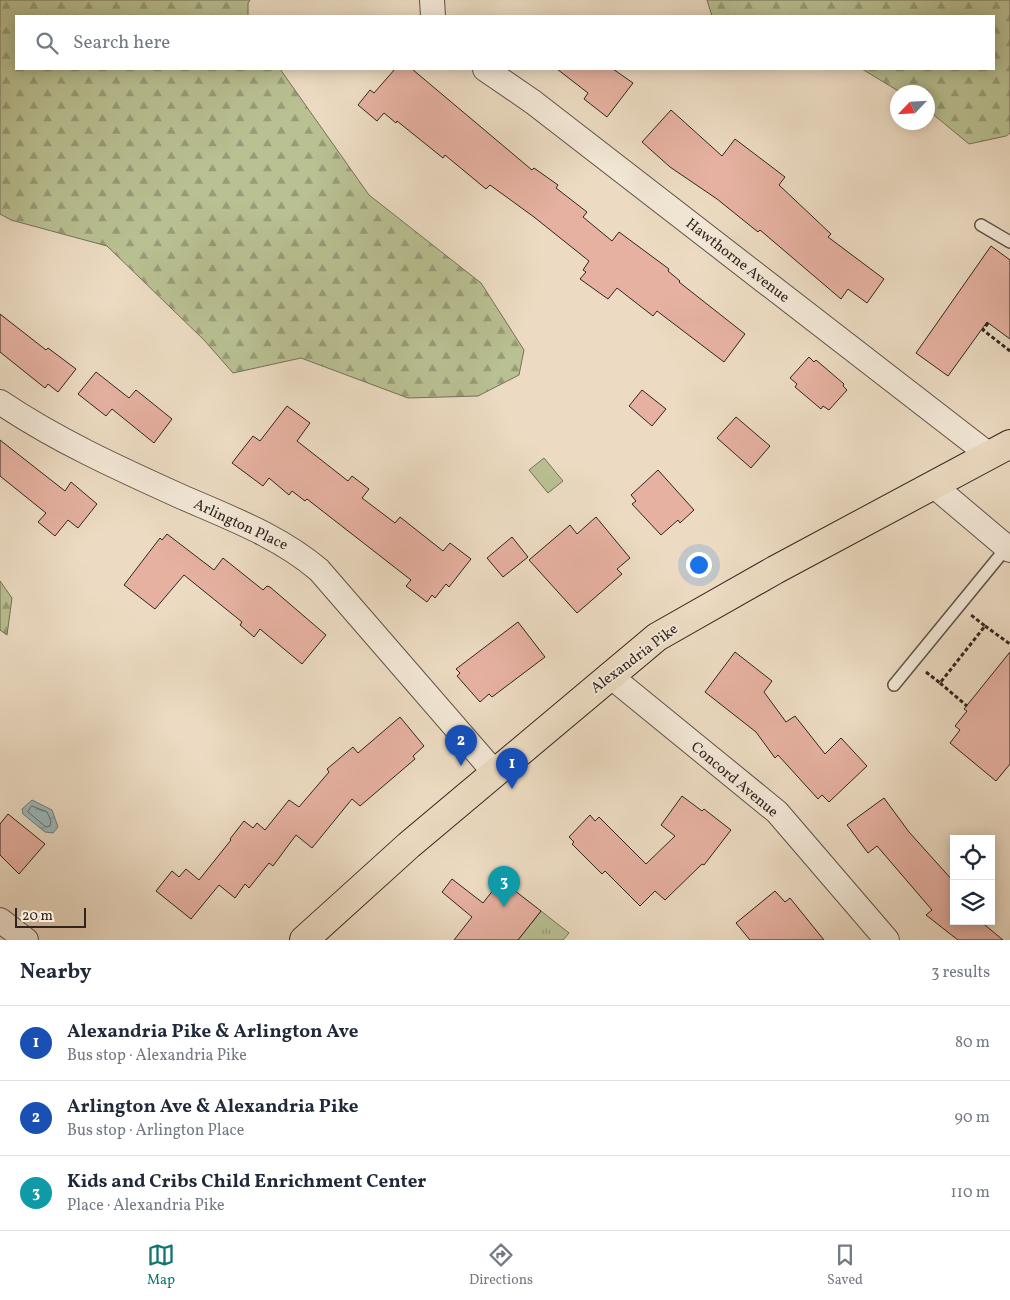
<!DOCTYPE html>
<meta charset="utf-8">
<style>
body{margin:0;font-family:Vollkorn,serif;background:#f2f2f3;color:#1f2937}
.controls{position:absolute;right:15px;bottom:15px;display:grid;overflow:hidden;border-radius:0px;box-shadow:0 2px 12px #0003}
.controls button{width:45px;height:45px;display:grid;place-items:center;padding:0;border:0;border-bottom:1px solid #e0e1e3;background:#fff;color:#1f2937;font:25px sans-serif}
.compass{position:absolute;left:890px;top:85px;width:45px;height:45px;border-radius:50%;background:#fff;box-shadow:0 2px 12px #0003;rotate:245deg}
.scale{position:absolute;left:15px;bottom:12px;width:71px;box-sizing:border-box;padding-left:5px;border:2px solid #31241f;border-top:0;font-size:14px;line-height:18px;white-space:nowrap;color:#31241f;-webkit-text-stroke:4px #f3e8d7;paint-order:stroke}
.you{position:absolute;left:698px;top:564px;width:18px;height:18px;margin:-12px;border:4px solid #fff;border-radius:50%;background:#1a73e8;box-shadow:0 0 0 8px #1a73e833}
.badge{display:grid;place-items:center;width:32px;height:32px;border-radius:50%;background:#0f766e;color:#fff;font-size:16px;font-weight:700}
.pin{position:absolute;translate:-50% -41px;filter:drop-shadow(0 1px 2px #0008)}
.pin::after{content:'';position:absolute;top:26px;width:18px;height:15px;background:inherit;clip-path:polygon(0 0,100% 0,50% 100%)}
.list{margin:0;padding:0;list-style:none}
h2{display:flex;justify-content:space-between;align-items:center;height:65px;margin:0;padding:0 20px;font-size:21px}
h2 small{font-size:16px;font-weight:400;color:#747a83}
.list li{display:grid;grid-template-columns:32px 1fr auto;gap:15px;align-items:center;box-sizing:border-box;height:75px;padding:0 20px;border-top:1px solid #e0e1e3}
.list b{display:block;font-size:19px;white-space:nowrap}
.list p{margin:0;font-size:16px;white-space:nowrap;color:#747a83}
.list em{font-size:16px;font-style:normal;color:#747a83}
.icon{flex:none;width:28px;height:28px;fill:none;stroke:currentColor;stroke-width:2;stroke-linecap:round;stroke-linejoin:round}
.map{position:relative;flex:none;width:1010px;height:940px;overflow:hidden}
.search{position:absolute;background:#fff;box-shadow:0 2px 12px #0003;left:15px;right:15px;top:15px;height:55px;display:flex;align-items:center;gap:12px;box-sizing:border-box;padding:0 18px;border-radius:0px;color:#747a83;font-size:19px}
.sheet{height:290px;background:#fff}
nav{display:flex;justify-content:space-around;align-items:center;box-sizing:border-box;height:70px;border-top:1px solid #e0e1e3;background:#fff;font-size:14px;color:#747a83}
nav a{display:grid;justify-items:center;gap:2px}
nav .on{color:#0f766e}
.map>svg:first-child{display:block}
.forest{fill:url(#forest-firs);stroke:#757258}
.park{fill:url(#park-tufts);stroke:#757258}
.garden{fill:#b9c092;stroke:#757258}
.water{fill:url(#water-ripples);stroke:#717d7e}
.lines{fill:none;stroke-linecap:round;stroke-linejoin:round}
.shore{stroke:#666e6e;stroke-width:1}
.building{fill:#e6b1a1;stroke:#31241f}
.service-casing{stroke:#605248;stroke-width:14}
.minor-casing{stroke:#605248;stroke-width:26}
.primary-casing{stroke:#31241f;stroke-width:30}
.path{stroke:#31241f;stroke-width:3;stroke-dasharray:4 2.5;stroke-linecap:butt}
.service{stroke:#f3e8d7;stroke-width:11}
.minor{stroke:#f3e8d7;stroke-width:24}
.primary{stroke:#ecdbc2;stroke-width:28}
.labels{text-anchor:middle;stroke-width:4;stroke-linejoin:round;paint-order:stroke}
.street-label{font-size:15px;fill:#31241f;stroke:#f3e8d7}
</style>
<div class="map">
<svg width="1010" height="940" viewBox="0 0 1010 940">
<defs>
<pattern id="forest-firs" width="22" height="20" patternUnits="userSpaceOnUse" patternTransform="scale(1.25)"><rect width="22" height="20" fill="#b9c092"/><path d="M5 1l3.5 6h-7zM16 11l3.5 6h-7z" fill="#979c77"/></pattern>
<pattern id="park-tufts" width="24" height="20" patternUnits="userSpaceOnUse" patternTransform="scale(1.25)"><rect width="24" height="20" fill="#b9c092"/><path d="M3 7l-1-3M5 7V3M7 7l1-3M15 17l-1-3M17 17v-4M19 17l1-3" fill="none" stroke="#979c77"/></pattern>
<pattern id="water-ripples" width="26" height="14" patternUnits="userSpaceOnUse" patternTransform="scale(1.25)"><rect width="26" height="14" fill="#9cb9bd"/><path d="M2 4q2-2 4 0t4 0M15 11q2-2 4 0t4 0" fill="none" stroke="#809699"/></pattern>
</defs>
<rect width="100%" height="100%" fill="#ecdbc2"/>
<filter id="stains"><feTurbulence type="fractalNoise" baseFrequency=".004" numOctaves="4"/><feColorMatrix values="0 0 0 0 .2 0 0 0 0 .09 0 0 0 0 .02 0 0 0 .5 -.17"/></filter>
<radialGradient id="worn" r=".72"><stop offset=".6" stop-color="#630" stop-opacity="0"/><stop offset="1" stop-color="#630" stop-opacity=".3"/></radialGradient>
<path class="forest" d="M0 0H250L248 3V16H16V69H280L369 195 481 283 524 350 519 375 478 396 408 398 301 358 233 373 204 340 107 246 11 220 0 214Z
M707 0H1010V133L1006 136 969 144 928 110V92H900L862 69H994V16H712Z
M0 581 12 598 7 635 0 630Z"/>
<path class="park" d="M541 911 569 933 563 940H518Z"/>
<path class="garden" d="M544 458 563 481 548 493 529 470Z"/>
<path class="water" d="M32 800 52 810 58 827 53 833 45 832 23 814 22 809Z"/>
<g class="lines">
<path class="shore" d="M32 806 47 812 51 821 50 826 46 827 28 812Z"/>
</g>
<path class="building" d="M395 69H412L532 170 534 168 558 185 556 188 587 212 583 217 612 241 619 232 669 269 668 271 680 281 679 282 745 334 724 362 657 311 653 316 617 288 608 299 580 279 586 272 583 270 589 261 534 217 490 185 486 189 445 155 443 158 397 121 396 123 384 113 377 121 358 105 370 90 374 93Z
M557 69H613L633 83 607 117 584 99 588 93Z
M671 110 722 156 735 139 785 177 779 185 831 234 828 237 884 279 867 303 848 289 841 299 760 230 758 232 717 199 670 167 642 142Z
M991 246 1010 260V339L987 322 948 376 916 353Z
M0 314 46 350 48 348 76 369 58 392 48 384 45 388 0 352Z
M809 357 814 362 816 360 844 384 843 386 847 390 829 410 823 406 821 409 795 387 797 384 790 378Z
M96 372 129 398 136 390 172 419 154 443 112 409 106 416 78 394Z
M642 390 666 409 652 426 629 406Z
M287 406 310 423 297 441 348 481 352 476 369 489 362 498 395 523 400 517 443 551 450 543 471 559 449 587 446 584 435 598 432 595 427 602 406 586 411 580 307 499 305 501 292 491 289 495 269 478 263 486 232 463 253 436 260 441Z
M736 417 770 446 751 468 717 438Z
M0 440 65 491 71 482 97 504 78 528 68 520 55 536 38 522 46 513 0 476Z
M658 470 694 510 680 523 678 520 661 535 632 504 636 501 631 495Z
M596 517 630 558 617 569 622 574 577 613 529 560 570 525 577 534Z
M167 534 214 570 223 558 263 590 267 586 270 587 326 635 302 664 260 629 254 637 240 625 242 622 184 575 155 609 124 585 160 538 162 540Z
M512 537 528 557 503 577 487 558Z
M518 622 545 657 492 697 489 694 480 702 457 676 460 673 456 669Z
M735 652 772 681 764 692 786 722 795 716 825 754 841 738 867 766 829 802 822 795 818 799 778 755 775 758 756 732 705 692Z
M1010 652V764L996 781 950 743 960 730 955 726 967 711 964 709Z
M400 717 424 746 413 756 415 759 360 806 352 799 312 848 296 835 273 866 269 863 249 888 245 884 235 898 219 885 191 919 156 891 172 871 179 877 186 869 199 880 231 840 230 839 244 821 253 828 257 823 265 830 289 800 299 807 329 772 327 769 353 747 358 753Z
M682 796 702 811 704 809 731 830 704 865 702 864 665 900 655 891 640 906 605 871 602 874 572 844 574 842 569 837 590 815 595 821 599 817 646 864 675 836 661 825Z
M884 798 909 832 954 882V921H980L1003 940H958L926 915 932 910 877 846 868 853 847 825Z
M8 814 45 844 19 874 0 855V824Z
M452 879 483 903 501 880 541 911 518 940H454L472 917 442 892Z
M775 891 785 902 790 898 824 940H750L736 923Z"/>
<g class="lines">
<g class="service-casing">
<path id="service" d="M981 225 1010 242
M894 685 1007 547"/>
</g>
<g class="minor-casing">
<path id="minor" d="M432 0 433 16
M485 69 533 102 988 454
M0 402C56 440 120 469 182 497 230 518 279 536 319 570L495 773
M933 485 1010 550
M609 675 777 812 887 940
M0 920 26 940"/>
</g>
<g class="primary-casing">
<path id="primary" d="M304 940 409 845 657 637 775 570 1010 444"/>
</g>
<path class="path" d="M988 323 983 330 1010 351
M985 626 1010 644
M926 672 940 683 985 626 971 615
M940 683 967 706"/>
<use href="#service" class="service"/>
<use href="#minor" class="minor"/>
<use href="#primary" class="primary"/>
</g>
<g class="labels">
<g class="street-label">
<text transform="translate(738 260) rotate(38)" y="5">Hawthorne Avenue</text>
<text transform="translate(241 524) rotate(25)" y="5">Arlington Place</text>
<text transform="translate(634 658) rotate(-37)" y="5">Alexandria Pike</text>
<text transform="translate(735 779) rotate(40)" y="5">Concord Avenue</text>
</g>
</g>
<rect width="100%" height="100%" filter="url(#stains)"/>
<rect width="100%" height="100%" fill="url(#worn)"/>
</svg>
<div class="controls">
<button><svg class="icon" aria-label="locate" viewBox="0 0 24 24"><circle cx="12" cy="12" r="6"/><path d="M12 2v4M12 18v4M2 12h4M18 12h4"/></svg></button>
<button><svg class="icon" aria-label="layers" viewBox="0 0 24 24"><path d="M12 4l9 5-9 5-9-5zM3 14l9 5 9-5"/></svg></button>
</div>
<svg class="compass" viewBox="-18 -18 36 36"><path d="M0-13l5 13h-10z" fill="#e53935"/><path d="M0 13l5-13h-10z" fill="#747a83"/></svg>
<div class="scale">20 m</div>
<div class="you"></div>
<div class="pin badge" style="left:512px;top:789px;background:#1a4fb4">1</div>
<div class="pin badge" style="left:461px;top:766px;background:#1a4fb4">2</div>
<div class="pin badge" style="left:504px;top:907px;background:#0f9aa8">3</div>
<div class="search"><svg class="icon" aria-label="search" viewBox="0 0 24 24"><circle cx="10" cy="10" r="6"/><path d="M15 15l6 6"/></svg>Search here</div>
</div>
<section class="sheet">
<h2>Nearby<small>3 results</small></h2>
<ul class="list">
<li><span class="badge" style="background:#1a4fb4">1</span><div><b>Alexandria Pike &amp; Arlington Ave</b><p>Bus stop · Alexandria Pike</p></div><em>80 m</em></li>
<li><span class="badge" style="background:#1a4fb4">2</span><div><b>Arlington Ave &amp; Alexandria Pike</b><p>Bus stop · Arlington Place</p></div><em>90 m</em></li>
<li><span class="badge" style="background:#0f9aa8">3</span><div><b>Kids and Cribs Child Enrichment Center</b><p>Place · Alexandria Pike</p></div><em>110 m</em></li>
</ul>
</section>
<nav>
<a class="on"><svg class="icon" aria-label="map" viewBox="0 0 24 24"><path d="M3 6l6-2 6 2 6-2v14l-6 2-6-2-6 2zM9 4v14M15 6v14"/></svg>Map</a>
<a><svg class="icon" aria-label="directions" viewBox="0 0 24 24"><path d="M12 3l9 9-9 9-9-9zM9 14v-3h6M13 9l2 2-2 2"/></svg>Directions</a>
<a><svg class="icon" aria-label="saved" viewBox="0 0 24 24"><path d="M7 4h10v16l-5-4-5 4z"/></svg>Saved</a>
</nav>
